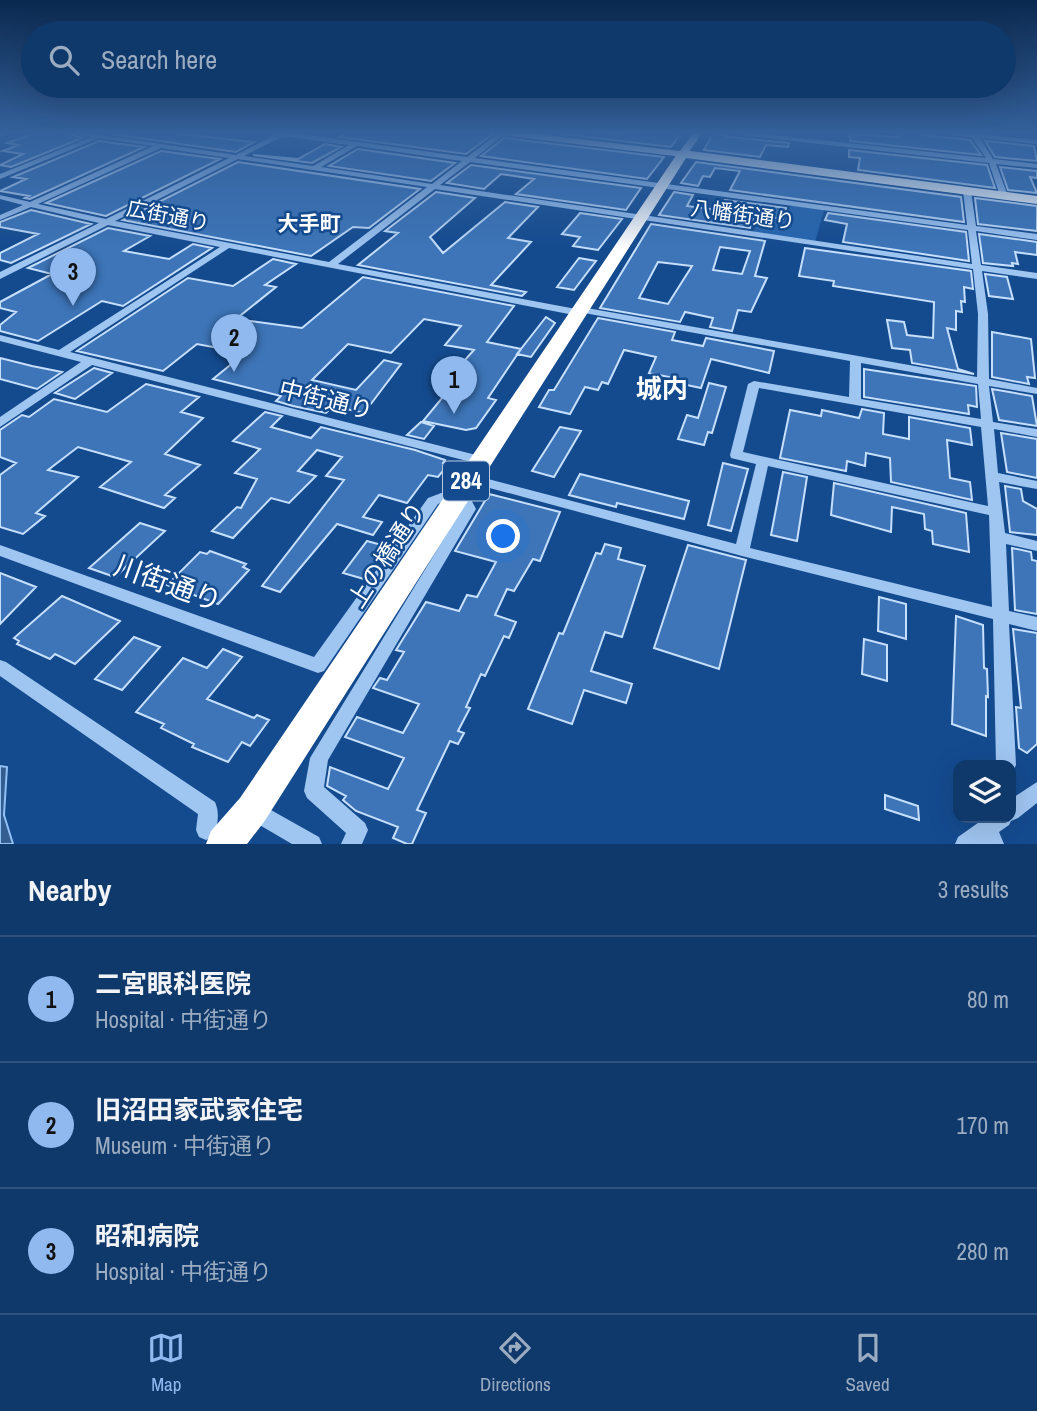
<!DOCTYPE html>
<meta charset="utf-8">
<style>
body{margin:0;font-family:"Archivo Narrow","Noto Sans JP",sans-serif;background:#1d4373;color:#f1f3f6}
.controls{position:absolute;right:21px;bottom:21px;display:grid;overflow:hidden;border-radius:14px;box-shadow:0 7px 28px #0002}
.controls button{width:63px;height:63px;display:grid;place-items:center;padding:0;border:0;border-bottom:2px solid #2f527e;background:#0f386b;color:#f1f3f6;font:35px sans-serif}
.you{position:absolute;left:504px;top:537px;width:24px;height:24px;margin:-18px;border:5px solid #fff;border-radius:50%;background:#1a73e8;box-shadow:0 0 0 10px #1a73e833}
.badge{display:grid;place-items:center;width:46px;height:46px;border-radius:50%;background:#90b9f0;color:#111;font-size:23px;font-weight:700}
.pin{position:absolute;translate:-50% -58px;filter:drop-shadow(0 2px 4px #0008)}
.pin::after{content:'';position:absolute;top:37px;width:24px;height:21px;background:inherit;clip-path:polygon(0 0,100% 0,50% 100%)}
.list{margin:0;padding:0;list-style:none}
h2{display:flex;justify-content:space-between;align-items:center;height:91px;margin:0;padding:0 28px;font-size:30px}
h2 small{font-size:23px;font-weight:400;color:#9bacc1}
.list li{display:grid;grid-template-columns:46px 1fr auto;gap:21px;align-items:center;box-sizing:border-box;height:126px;padding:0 28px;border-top:2px solid #2f527e}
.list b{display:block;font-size:26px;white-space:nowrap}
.list p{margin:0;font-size:23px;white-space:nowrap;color:#9bacc1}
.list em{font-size:23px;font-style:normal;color:#9bacc1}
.icon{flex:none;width:38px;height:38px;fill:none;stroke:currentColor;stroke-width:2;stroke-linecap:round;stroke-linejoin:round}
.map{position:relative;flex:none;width:1037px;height:844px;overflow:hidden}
.search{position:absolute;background:#0f386b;box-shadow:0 7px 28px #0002;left:21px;right:21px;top:21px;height:77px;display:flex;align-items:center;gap:18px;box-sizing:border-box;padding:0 24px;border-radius:38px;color:#9bacc1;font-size:26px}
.sheet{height:469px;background:#0f386b}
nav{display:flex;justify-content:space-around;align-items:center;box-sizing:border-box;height:98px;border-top:2px solid #2f527e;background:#0f386b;font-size:19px;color:#9bacc1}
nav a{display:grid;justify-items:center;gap:4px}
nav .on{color:#90b9f0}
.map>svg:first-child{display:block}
.green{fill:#2665ae}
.water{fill:#355e90;stroke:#91c0f4;stroke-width:2}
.building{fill:#3d75b8;stroke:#c6dffc;stroke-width:2;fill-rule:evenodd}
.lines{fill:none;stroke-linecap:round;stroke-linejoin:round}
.minor{fill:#9fc5f1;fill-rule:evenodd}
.major{fill:#e9f2ff;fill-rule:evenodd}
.highway{fill:#fff;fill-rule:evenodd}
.labels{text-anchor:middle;stroke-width:5;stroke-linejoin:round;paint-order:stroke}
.far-street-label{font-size:21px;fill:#fff;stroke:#144b8f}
.far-neighbourhood-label{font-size:21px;font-weight:bold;fill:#fff;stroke:#144b8f}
.shield{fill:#144b8f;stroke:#b8c9dd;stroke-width:2}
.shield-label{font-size:23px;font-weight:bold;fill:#fff}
.street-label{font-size:24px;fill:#fff;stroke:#144b8f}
.neighbourhood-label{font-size:26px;font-weight:bold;fill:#fff;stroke:#144b8f}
.near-street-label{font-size:28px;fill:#fff;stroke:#144b8f}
</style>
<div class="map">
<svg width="1037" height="844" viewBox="0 0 1037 844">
<rect width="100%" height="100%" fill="#144b8f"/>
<path class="green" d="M791 205 824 210 815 242 753 233 759 217 785 221Z"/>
<path class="water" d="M0 766 7 767 4 815 13 844H0Z"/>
<path class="building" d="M38 132H64L82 138 11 167 0 165 23 154 3 151 18 145 7 143Z
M97 132H164L254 142 236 152Z
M348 132H477L493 134 466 154 339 137Z
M545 132 615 134 682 132 671 147Z
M714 132 730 137 789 143 788 147 766 145 760 157 704 150Z
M897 132H918L922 135 970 140 981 155 850 141V134L898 137Z
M504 138 664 157 647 179 481 156Z
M99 141 144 147 30 199 25 198 29 196 0 191 26 179 13 177Z
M985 141 1034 146 1037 161 995 157Z
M325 144 341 147 312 163 253 155 298 159Z
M358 149 455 163 431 181 329 166Z
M849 150 987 165 995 188 858 170 860 158 849 157Z
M161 151 220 159 106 216 46 203Z
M238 162 420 189 369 228 353 227 311 256 123 220Z
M696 162 961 197 964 222 730 190 740 171 715 168 710 177 703 176 698 186 681 183Z
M471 165 641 188 626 210 516 194 534 179 501 174 484 189 447 183Z
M1000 167 1037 171V178L1030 177 1037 193 1008 190Z
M436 192 475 198 430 237 443 253 505 202 538 207 508 238 531 242 491 285 526 292 522 296 358 265 398 233 385 231Z
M674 192 693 195 687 206 694 207 720 210 725 200 786 208 783 219 754 215 750 228 659 215Z
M975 198 1037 206V231L978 224Z
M31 210 91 224 11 263 0 260V253L38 234 0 227V222Z
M580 213 622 219 598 250 573 246 580 237 562 234Z
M828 213 966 232 969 261 843 242 847 224 825 220Z
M651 224 765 241 755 276 767 278 751 312 738 310 732 331 710 327 713 318 685 312 680 322 600 308ZM720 247 750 251 742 274 713 270ZM658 262 692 266 668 304 639 298Z
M108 228 150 236 124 251 169 259 193 244 212 248 123 306 102 301 38 341 0 331V325L16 312 0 308V302L52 274 28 268Z
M979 234 1037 242V255L1015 252 1018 264 1012 263 1013 266 983 263Z
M805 248 971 271 973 289 964 287 965 302 961 301 962 312 956 311V330L947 328 958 369 974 374 912 363 910 350 892 348 887 320 904 322 907 335 933 338 934 302 833 286 834 281 799 276Z
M579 258 596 261 574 290 557 287Z
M273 259 296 264 265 285 276 287 236 319 302 328 363 277 514 306 487 342 521 349 488 398 496 400 476 428 466 430 423 421 443 397 446 389H443L455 371 474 350 445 345 461 326 424 319 391 353 348 344 312 380 356 390 384 360 401 364 364 413 333 406 326 413 293 406 276 401 281 396 213 379 245 353 197 344 163 371 77 351 188 278 233 286Z
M985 274 1007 277 1013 299 989 296Z
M546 317 555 323 531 357 517 354Z
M598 318 675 332 672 340 703 346 706 338 774 351 769 373 711 359 701 388 668 381 669 377 649 373 656 357 624 350 608 384 602 382 598 390 585 387 570 414 539 407 549 390H554Z
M992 332 1031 339 1035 378 1027 377 1029 384 992 377Z
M0 358 32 366 62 372 37 389 0 379Z
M94 368 112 373 75 399 55 393Z
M864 369 976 386 977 407 968 405 969 414 864 397Z
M709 383 726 387 712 433 708 432 704 445 678 439 687 415 698 418Z
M146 384 199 397 181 412 203 418 165 454 200 465 165 495 175 498 164 508 100 487 131 462 78 447 48 470 78 477 36 513 45 516 23 534 0 527V475L16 463 0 457V430L22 415 29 417 54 399 107 412Z
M992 389 1032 396 1037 426 999 420Z
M862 409 884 413 883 434 909 439V417L970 428 972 445 947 440 950 478 970 482 972 500 891 482 890 458 866 453 865 466 847 461 846 471 780 458 790 410 821 416 822 410 859 418Z
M265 412 282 416 271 427 311 438 321 427 415 450 445 460 443 463 448 465 438 477 428 475 407 503 379 495 363 517 382 522 373 535 337 524 280 592 262 586 344 480 326 476 342 457 317 450 298 471 316 476 289 503 271 498 233 538 212 531 237 507 241 508 257 479 235 473 260 449 233 441Z
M421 422 434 426 424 439 407 435Z
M560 427 581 431 554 477 532 471Z
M1001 433 1037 439V478L1007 472Z
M723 463 748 469 731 531 708 525Z
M783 472 807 477 797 541 771 535Z
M580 474 689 501 684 519 617 503 616 507 569 495Z
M834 483 966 513 969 552 933 544 932 531 925 529 924 514 892 507 891 532 831 515Z
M1005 486 1021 489 1023 501 1037 509V535L1010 532Z
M489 494 560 512 540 561 533 559 514 591 507 589 495 615 516 622 509 638 504 636 485 676 481 674 466 707 470 708 458 731 464 733 458 744 450 741 417 810 426 813 412 844H407L393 838 398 827 356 811 343 800 346 796 327 786 330 767 388 789 404 758 345 737 357 717 403 733 419 704 373 688 380 678 387 680 404 652 396 650 426 602 459 611 467 595 477 597 496 562 455 551Z
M140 523 165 531 115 577 89 568Z
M367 541 389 547 364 579 343 573Z
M605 544 621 548 618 559 645 566 622 637 605 632 591 671 632 684 626 703 584 690 572 724 528 709 559 633 563 634 596 553 601 554Z
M688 545 746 560 719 669 654 648Z
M1012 548 1031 552 1032 560 1037 561V614L1015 610Z
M210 551 246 564 243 567 249 570 218 604 167 585 200 552 207 554Z
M0 573 36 587 0 624Z
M62 596 120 621 75 664 55 654 50 659 17 644 19 641 14 638Z
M879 597 906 604V639L878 631Z
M956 616 983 625 984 668 987 669 988 697 986 696V736L952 724Z
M1013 629 1037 633V744L1027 753 1019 748 1016 707 1021 708Z
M134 637 160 647 122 690 95 679Z
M864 639 887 645V681L862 674Z
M223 649 242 657 207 699 254 718 257 715 269 720 250 746 242 742 228 762 192 747 194 744 161 728 164 724 136 712 183 658 207 668Z
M885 795 918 806 919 820 885 809Z"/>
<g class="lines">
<path class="minor" d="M67 132H81L236 155 275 135 266 132H286L467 157 500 132H507L475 158 967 225 963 191 967 189 971 191 976 226 1037 234V240L976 231 981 265 1037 273V279L982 271 988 314 989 379 1037 388V394L989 386 993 422 1037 429V437L994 429 998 473 1037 481V489L999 482 1005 533 1037 541V551L1006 544 1009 611 1037 617V631L1009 624 1016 765 1013 771 1011 772V765H996L993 619 742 556 464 481 462 478 469 474 736 544 756 464 731 458 730 455 748 384 754 381 849 397 850 361 584 313 579 316 229 248 70 352 484 457 486 460 484 463 479 464 92 365 0 427V417L81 362 0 341V335L59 350 220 247 108 225 0 279V272L99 223 31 207 0 220V215L23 205 0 199V195L30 202 153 146 99 138 0 179V174L91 137ZM283 136 349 145 313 166 244 156ZM357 146 462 161 432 184 321 167ZM161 148 229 158 106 219 38 204ZM238 159 427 187 329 262 115 221ZM470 162 968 230 972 264 440 185ZM435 189 973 269 978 314 977 377 581 307 576 309 338 264ZM861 363 978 384 981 419 861 399ZM759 388 981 427 988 506 743 452ZM768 466 989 515 992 607 750 548Z
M727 132H745L986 158 972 138 930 132 970 134 969 132H975L977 134 1037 140V144L980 138 993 159 1037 164V168L996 164 1008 196 1004 198 1000 196 989 163 730 134Z
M460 486 465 488 476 509 328 760 324 787 365 823 368 830 362 844H341L346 833 307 798 304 791 310 758 462 509 456 497 438 504 324 671 318 673 0 556V545L314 657 428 498Z
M0 660 6 662 215 802C220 813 218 826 213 837L206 840 199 837 196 830 198 814 0 676Z
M1037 782V803L1018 818 1011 821 1009 825 999 832 1004 844H955L958 837 985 818H1011V799Z
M253 800 319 837 322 844H292L246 817 243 810 246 803Z"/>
<path class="major" d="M0 132H10L0 136Z
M497 132H521L680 151 694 132H703L686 156 683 157 501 135Z"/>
<path class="highway" d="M683 150 1037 196V204L686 158 264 822 247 844H206L211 831 240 798 677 154Z"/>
</g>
<linearGradient id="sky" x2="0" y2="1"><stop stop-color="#0b294f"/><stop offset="0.53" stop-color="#34619b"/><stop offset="1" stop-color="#34619b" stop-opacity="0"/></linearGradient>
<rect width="1037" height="250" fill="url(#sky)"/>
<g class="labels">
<g class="far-street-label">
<text transform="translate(743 215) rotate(8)" y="7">八幡街通り</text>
<text transform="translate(168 216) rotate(11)" y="7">広街通り</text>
</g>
<g class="far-neighbourhood-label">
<text x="309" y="231">大手町</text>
</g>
<rect class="shield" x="443" y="461.5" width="46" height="39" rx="5"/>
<g class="shield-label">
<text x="466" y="489">284</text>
</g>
<g class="street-label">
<text transform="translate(326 400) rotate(14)" y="8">中街通り</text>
<text transform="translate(387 555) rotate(-57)" y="8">上の橋通り</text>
</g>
<g class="neighbourhood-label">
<text x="662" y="398">城内</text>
</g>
<g class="near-street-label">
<text transform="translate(168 583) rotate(20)" y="10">川街通り</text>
</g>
</g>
</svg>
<div class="controls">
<button><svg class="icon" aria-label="layers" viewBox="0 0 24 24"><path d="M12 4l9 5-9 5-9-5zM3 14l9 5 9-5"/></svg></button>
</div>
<div class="you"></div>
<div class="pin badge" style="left:454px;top:414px">1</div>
<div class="pin badge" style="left:234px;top:372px">2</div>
<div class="pin badge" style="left:73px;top:306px">3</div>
<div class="search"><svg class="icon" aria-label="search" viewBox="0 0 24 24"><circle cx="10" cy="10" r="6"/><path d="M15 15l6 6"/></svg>Search here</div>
</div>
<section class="sheet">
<h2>Nearby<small>3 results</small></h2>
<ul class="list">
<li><span class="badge">1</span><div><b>二宮眼科医院</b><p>Hospital · 中街通り</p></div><em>80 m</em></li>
<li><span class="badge">2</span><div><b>旧沼田家武家住宅</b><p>Museum · 中街通り</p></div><em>170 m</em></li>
<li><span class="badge">3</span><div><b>昭和病院</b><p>Hospital · 中街通り</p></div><em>280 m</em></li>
</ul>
</section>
<nav>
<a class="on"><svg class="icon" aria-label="map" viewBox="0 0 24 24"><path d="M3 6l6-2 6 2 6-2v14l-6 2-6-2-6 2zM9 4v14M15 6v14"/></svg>Map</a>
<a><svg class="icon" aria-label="directions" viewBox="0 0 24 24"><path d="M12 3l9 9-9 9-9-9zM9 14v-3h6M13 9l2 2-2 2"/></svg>Directions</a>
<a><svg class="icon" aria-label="saved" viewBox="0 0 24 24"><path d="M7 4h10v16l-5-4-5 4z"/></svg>Saved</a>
</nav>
